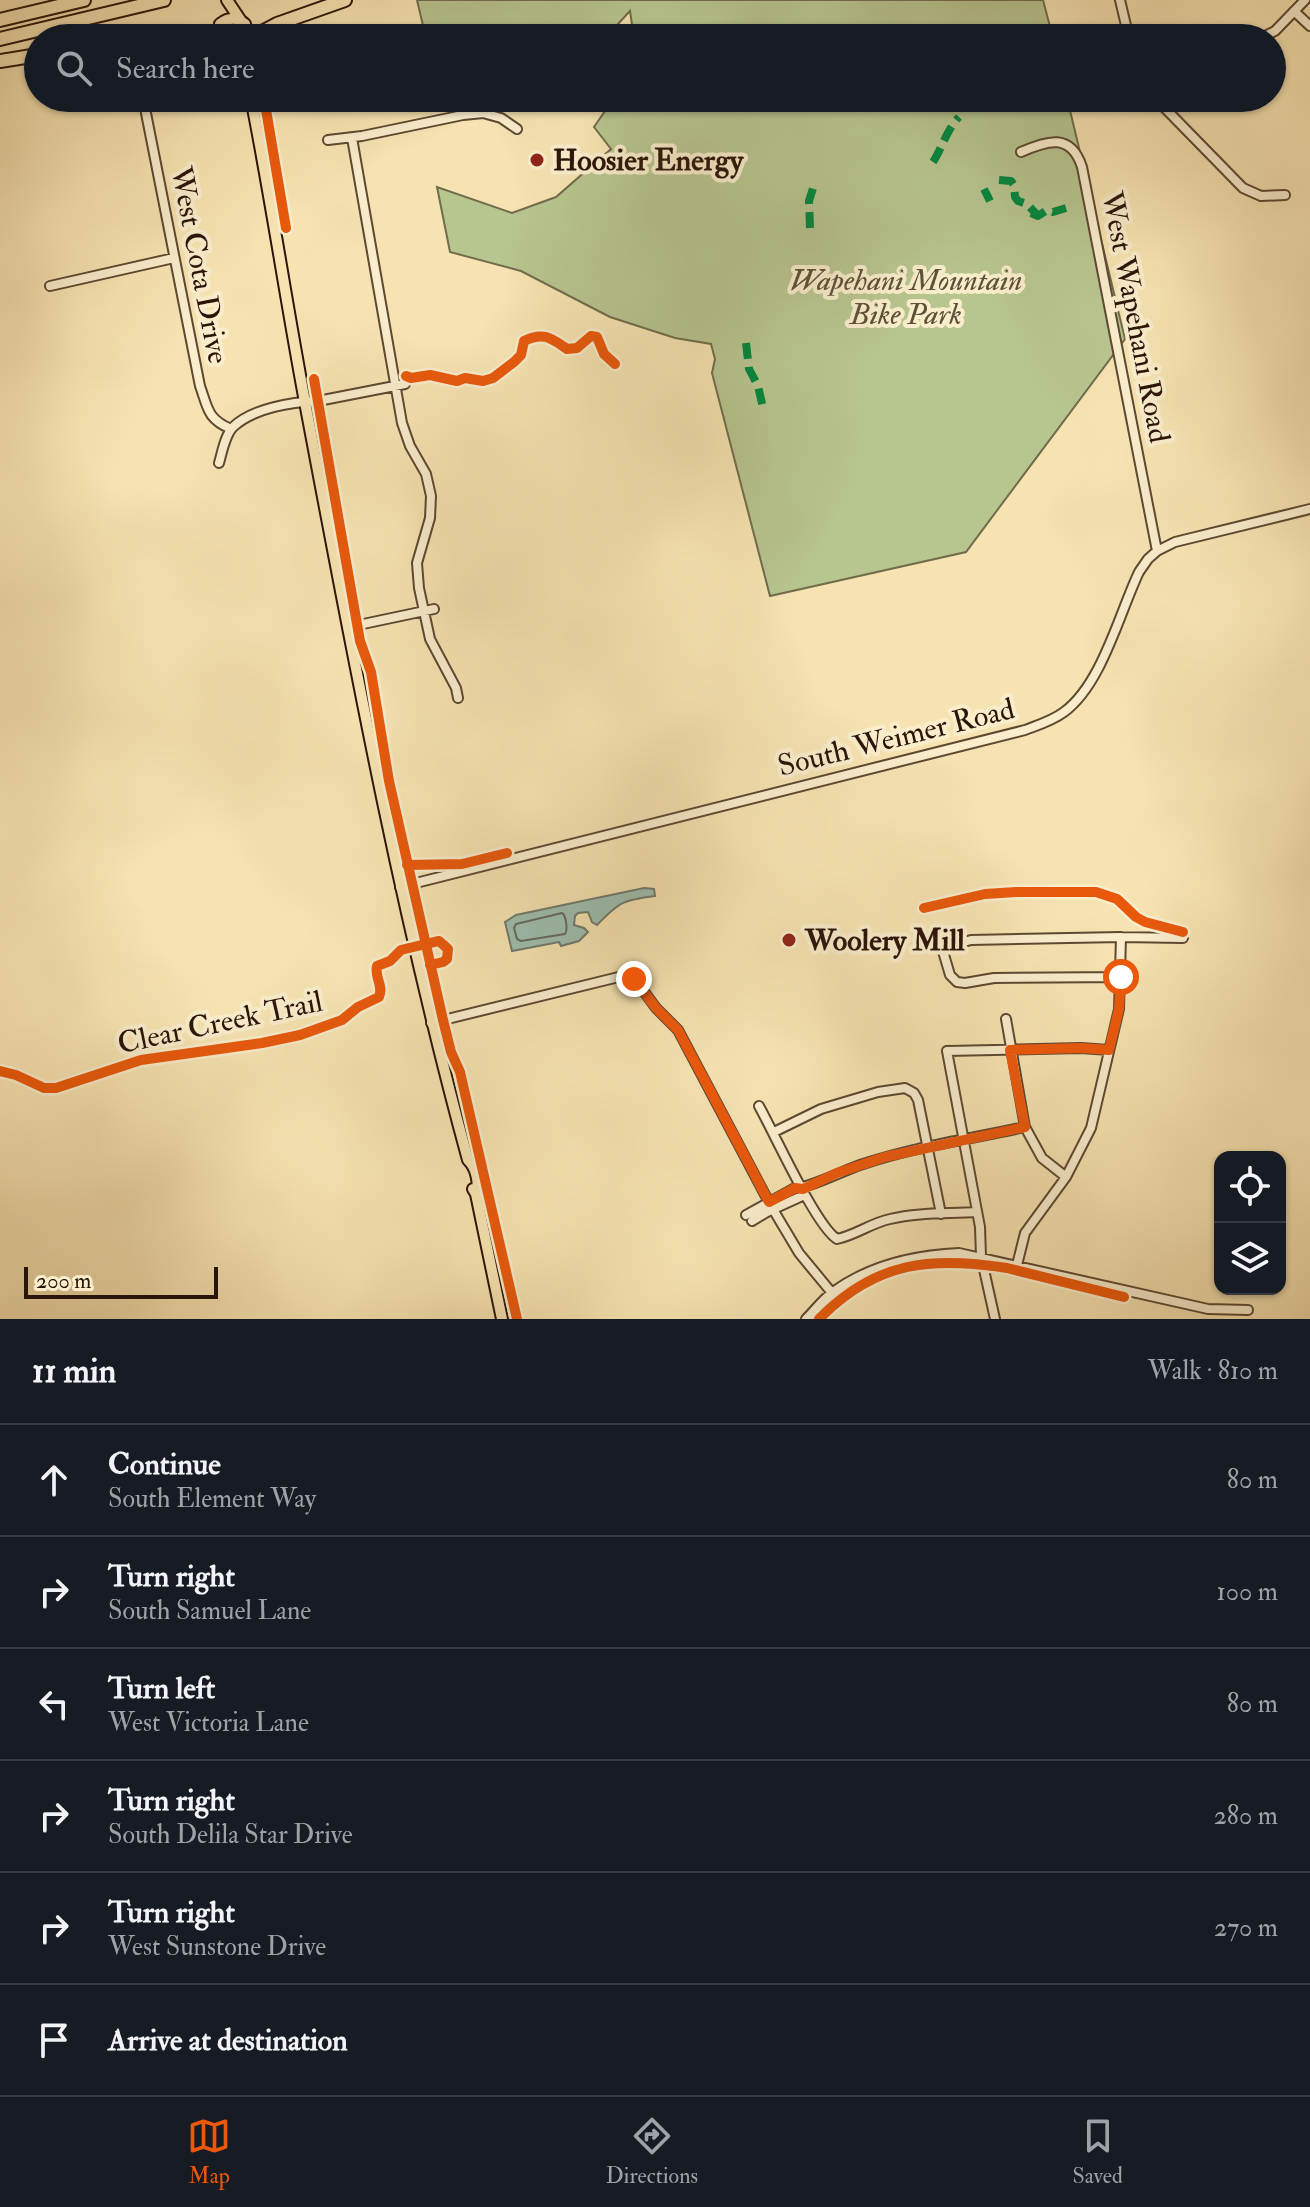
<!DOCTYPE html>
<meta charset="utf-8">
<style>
body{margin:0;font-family:"IM FELL Double Pica",serif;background:#20242c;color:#f1f3f6}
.controls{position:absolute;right:24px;bottom:24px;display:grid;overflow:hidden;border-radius:16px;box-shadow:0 2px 6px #0004}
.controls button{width:72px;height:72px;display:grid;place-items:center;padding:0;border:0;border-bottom:2px solid #363941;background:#171b24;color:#f1f3f6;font:40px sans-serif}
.scale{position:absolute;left:24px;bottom:20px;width:194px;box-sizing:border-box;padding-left:8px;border:4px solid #2b1408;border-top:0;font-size:22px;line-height:28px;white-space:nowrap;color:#2b1408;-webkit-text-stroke:6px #f9edcc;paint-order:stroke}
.stop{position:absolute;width:24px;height:24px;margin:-18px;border:6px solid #ea580c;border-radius:50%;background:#fff}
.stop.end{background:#ea580c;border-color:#fff;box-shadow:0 2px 8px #0008}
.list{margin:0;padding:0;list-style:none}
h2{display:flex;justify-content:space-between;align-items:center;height:104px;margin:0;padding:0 32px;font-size:34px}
h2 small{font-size:26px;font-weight:400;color:#9ea1a6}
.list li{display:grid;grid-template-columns:52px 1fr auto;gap:24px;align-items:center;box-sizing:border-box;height:112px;padding:0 32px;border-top:2px solid #363941}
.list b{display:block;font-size:30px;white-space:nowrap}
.list p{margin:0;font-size:26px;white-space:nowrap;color:#9ea1a6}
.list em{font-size:26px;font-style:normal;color:#9ea1a6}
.icon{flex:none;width:44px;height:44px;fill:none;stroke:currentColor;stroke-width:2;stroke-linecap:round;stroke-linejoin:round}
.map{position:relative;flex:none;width:1310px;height:1319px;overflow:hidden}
.search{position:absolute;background:#171b24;box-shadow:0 2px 6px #0004;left:24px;right:24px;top:24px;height:88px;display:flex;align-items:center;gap:20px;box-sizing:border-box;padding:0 28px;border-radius:44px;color:#9ea1a6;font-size:30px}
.sheet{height:776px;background:#171b24}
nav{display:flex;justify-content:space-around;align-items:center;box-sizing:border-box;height:112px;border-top:2px solid #363941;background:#171b24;font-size:22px;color:#9ea1a6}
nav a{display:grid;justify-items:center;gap:4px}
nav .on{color:#ea580c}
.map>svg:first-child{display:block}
.green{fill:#b7c58f;stroke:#716c4c;stroke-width:2}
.water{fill:#9dbeaf;stroke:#6f7a6c;stroke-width:2}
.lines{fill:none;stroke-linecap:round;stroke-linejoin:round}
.shore{stroke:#64695c;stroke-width:2}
.minor-casing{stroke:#5e4832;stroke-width:12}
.major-casing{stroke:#2b1408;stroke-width:14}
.highway-casing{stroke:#2b1408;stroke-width:16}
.minor{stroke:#f9edcc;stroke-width:8}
.major{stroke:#f6e3b1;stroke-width:10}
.highway{stroke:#f6e3b1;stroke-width:12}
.quiet{stroke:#00873e;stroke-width:8;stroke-dasharray:16 8;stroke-linecap:butt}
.cycleway-casing{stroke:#f9edcc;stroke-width:15}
.cycleway{stroke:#e8590c;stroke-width:10}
.route{stroke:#ea580c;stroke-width:10}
.poi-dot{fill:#8f2418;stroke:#f9edcc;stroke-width:3}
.labels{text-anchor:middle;stroke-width:8;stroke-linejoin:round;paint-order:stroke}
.poi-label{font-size:30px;font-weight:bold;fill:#2b1408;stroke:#f9edcc;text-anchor:start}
.street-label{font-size:30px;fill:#2b1408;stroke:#f9edcc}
.park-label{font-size:30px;font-style:italic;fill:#5c5237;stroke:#f9edcc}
</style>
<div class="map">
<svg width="1310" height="1319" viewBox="0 0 1310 1319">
<rect width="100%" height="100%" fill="#f6e3b1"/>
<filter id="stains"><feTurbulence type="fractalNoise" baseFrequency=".0025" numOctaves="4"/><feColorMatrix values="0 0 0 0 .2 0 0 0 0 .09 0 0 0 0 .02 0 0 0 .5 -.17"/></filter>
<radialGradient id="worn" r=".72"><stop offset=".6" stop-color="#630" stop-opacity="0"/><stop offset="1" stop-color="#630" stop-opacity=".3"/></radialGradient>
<path class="green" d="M417 0H1043L1053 38H634L630 11 605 38H426Z
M614 98H1067L1125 339 966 552 770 596 712 373 715 359 711 344 675 338 610 317 521 271 450 252 437 187 512 213 556 197 611 149 594 127Z"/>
<path class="water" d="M644 888 654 889 655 896C623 900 619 902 597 925L592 922 588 912 578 913 575 916 574 925 584 928 588 932 579 941 561 946 559 942 512 951 505 922 516 915Z"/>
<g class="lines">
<path class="shore" d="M562 913C566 915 568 930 565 934L521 941 517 939 514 928 516 924Z"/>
<g class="minor-casing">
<path id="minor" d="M1120 0 1129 38
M1294 11 1310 26
M1261 38 1275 31 1305 0
M143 98 200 386C208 408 207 419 231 429
M1155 98 1243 188 1261 196 1285 195
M352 138 402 423 410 446 426 474 431 496 430 518 417 563 419 588 430 639 456 688 458 698
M328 140 362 136 463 115 483 113 501 118 517 129
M1021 152C1048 140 1071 133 1082 167L1157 551
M50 286 174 258
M219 463C222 453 225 435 233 427 253 408 292 402 318 401L405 384
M349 627 434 609
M400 887 1025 730C1038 725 1052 721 1064 712 1102 684 1119 614 1139 572L1148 559 1157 551 1175 542 1310 509
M1121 937 1183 938
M1006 1019 1025 1127 1042 1158 1066 1177
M431 1023 631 974 656 1008 678 1030 771 1206 799 1253 832 1293
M759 1106C774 1133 816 1226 837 1239 856 1235 871 1223 890 1219 919 1212 947 1214 977 1212
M774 1132 821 1109 878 1092 905 1088 914 1093 918 1100 941 1214
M746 1215 795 1188C807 1189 845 1170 860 1165 913 1147 970 1139 1025 1127
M752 1221 767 1212 802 1196 803 1190
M1017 1265 1025 1233 1066 1177 1091 1128 1119 1009 1121 937 971 940 942 948 950 975 957 982 965 983 994 978 1121 977
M806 1319C815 1310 823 1299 833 1292 870 1265 914 1255 959 1253L1208 1309 1248 1310
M995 1319 981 1256 980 1227 947 1051 1081 1048 1109 1050"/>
</g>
<g class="major-casing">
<path id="major" d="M227 0 241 21
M218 38 220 24C229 17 237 17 245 24L248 38
M251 98C271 199 286 301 305 402 353 656 400 911 468 1160 476 1167 480 1184 476 1194
M473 1189 476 1194 502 1319"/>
</g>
<g class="highway-casing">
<path id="highway" d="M0 20 84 0
M251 38 277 24 345 0
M0 39 164 0
M0 61 38 55"/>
</g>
<use href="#minor" class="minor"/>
<use href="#major" class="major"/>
<use href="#highway" class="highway"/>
<path class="quiet" d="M933 162C942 148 947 129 959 117
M999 180 1011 181 1014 185 1015 197 1018 201 1027 204 1038 216
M984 189 990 201
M1031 213 1038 216 1047 210 1053 212 1066 208
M810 228 809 201 814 185
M746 343 749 369 758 386 763 408"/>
<g class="cycleway-casing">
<path id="cycleway" d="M264 98 286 228
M406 376 411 378 430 375 457 381 465 378 483 381 493 378 514 362 521 355 524 341C544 331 552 339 567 349L577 348 591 336 597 337 604 354 615 364
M314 379 360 641 371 672 389 781 443 1020 451 1052 460 1072 517 1319
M407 865 462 864 507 853
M924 908 985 894 1016 892H1096L1117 899 1136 917 1145 922 1183 932
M0 1071 16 1075 44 1088H56L141 1060 262 1043 300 1035 342 1020 358 1007 379 997C384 985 374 978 377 966L390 961 401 950 430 943 439 941 448 949 447 959 443 962 430 965
M819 1319C876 1261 932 1256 1007 1268L1124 1297"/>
</g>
<use href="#cycleway" class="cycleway"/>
</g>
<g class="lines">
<path class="route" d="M634 979 656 1008 678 1030 769 1202 795 1188 803 1189 837 1173 885 1157 1025 1127 1010 1050 1081 1048 1109 1050 1119 1009 1121 977"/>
</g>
<g class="poi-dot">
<circle cx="537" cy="160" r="8"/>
<circle cx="789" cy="940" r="8"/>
</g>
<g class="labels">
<g class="poi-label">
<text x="553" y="170">Hoosier Energy</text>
<text x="805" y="950">Woolery Mill</text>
</g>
<g class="street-label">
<text transform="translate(200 265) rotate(79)" y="10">West Cota Drive</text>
<text transform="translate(1136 317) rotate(79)" y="10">West Wapehani Road</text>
<text transform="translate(896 737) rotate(-14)" y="10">South Weimer Road</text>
<text transform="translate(220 1022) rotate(-12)" y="10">Clear Creek Trail</text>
</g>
<g class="park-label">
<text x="906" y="290">Wapehani Mountain<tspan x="906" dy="34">Bike Park</tspan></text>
</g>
</g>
<rect width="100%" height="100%" filter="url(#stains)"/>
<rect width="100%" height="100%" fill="url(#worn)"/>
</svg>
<div class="controls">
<button><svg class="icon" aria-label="locate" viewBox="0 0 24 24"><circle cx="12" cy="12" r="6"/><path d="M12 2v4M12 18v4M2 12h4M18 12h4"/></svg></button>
<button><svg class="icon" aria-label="layers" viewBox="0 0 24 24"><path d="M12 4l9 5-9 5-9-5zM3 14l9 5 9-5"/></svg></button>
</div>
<div class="scale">200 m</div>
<div class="stop" style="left:1121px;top:977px"></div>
<div class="stop end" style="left:634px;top:979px"></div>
<div class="search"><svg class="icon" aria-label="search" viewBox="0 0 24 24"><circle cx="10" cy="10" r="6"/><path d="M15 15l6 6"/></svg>Search here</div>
</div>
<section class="sheet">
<h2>11 min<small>Walk · 810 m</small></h2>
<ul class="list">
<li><svg class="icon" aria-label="ahead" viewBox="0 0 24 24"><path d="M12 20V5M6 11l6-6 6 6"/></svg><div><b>Continue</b><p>South Element Way</p></div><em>80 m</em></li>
<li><svg class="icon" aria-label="right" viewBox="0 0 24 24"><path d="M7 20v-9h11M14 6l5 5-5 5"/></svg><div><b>Turn right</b><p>South Samuel Lane</p></div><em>100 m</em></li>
<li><svg class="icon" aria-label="left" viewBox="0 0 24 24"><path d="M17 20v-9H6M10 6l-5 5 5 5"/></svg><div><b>Turn left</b><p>West Victoria Lane</p></div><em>80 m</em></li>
<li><svg class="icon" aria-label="right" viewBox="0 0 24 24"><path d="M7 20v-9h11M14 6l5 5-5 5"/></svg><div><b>Turn right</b><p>South Delila Star Drive</p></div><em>280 m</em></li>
<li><svg class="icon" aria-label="right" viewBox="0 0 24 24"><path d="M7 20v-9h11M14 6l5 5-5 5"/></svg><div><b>Turn right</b><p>West Sunstone Drive</p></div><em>270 m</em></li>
<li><svg class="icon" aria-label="arrive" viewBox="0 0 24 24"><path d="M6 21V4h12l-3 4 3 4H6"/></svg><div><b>Arrive at destination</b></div></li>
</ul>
</section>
<nav>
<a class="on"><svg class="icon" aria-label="map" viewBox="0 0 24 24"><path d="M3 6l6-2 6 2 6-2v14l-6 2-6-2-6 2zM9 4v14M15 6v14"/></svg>Map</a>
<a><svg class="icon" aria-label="directions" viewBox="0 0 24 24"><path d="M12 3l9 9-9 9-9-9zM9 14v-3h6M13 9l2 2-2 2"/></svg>Directions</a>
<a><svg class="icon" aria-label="saved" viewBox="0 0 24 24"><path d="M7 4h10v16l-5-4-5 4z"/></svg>Saved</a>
</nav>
